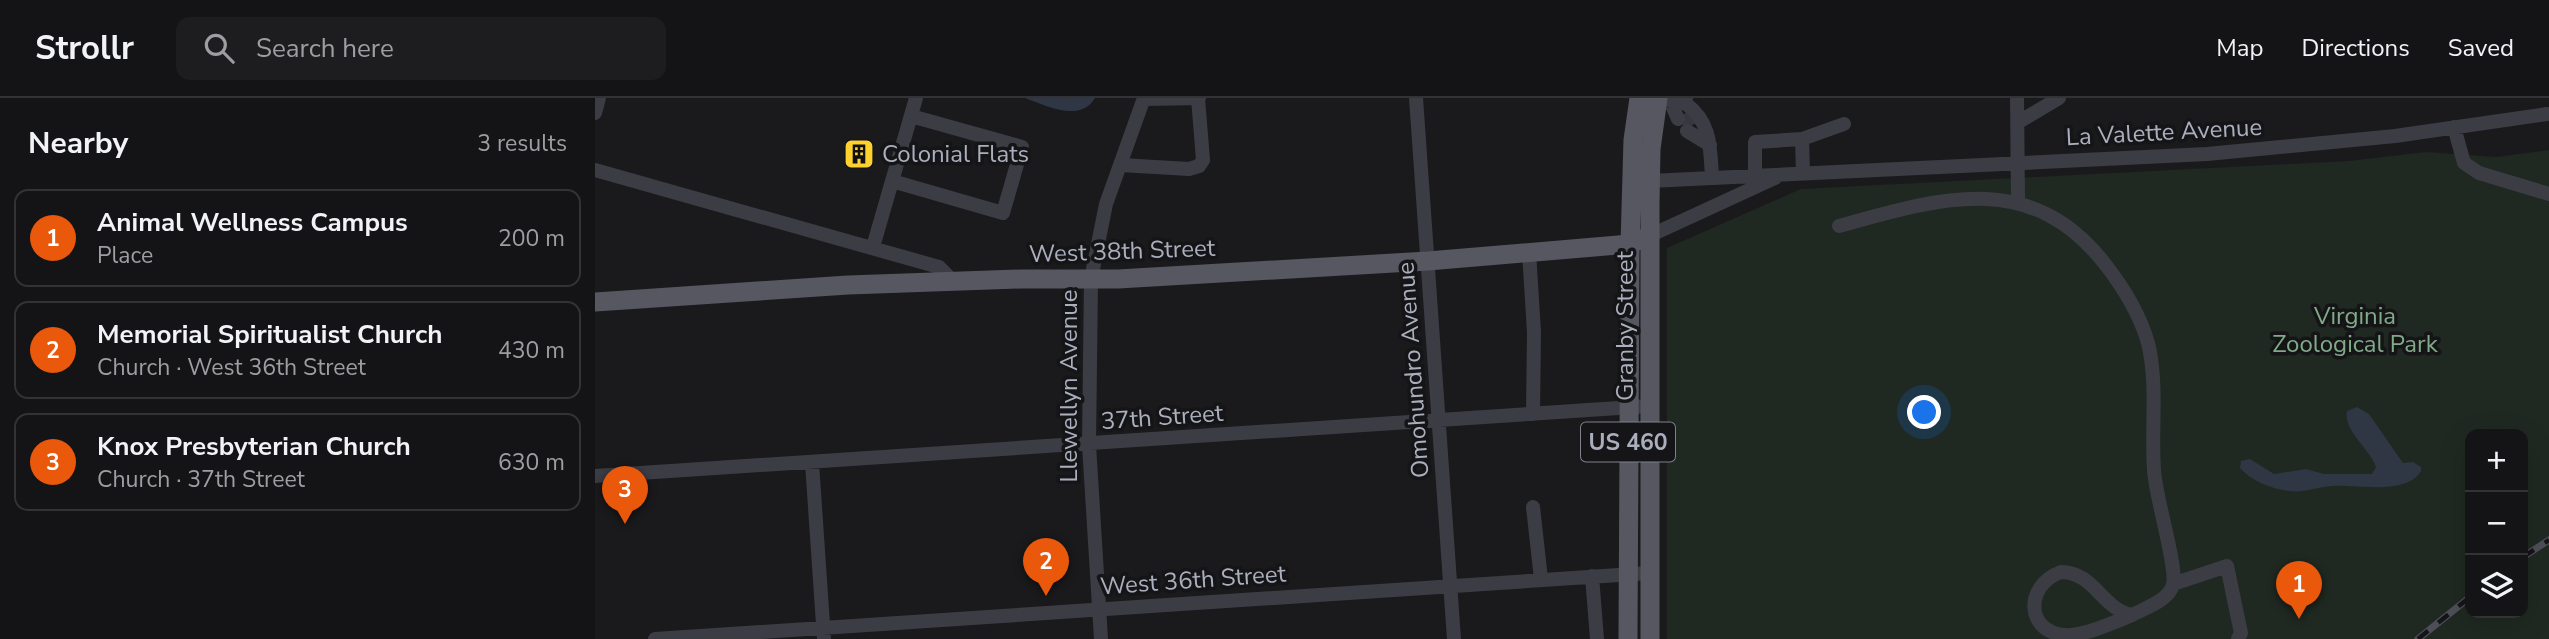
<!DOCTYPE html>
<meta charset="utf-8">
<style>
body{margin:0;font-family:"Nunito Sans",sans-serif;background:#1d1d1f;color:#f1f3f6}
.controls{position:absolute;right:21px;bottom:21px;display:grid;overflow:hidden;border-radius:14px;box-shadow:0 7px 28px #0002}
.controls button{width:63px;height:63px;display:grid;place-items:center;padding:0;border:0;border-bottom:2px solid #333335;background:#141416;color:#f1f3f6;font:35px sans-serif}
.you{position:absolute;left:1330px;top:315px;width:24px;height:24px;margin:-18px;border:5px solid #fff;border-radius:50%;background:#1a73e8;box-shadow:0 0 0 10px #1a73e833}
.badge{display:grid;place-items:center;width:46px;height:46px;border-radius:50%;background:#ea580c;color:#fff;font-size:23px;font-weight:700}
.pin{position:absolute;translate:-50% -58px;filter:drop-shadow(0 2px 4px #0008)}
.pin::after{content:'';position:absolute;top:37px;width:24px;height:21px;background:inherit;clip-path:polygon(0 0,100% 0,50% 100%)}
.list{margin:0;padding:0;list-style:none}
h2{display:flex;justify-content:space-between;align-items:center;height:91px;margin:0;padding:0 28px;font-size:30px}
h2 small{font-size:23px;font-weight:400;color:#9d9ea1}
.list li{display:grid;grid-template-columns:46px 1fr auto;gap:21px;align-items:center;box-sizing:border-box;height:98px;margin:0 14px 14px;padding:0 14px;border:2px solid #333335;border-radius:14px}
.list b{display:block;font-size:26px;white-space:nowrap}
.list p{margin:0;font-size:23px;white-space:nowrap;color:#9d9ea1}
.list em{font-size:23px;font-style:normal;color:#9d9ea1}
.icon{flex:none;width:38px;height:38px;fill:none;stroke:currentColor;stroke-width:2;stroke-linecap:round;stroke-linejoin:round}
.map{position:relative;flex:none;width:1954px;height:541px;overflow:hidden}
header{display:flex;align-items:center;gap:42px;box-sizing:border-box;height:98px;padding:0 35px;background:#141416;border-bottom:2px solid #333335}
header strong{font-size:33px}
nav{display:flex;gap:38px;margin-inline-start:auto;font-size:24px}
.search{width:490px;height:63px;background:#1d1d1f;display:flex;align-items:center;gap:18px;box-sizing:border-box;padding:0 24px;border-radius:14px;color:#9d9ea1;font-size:26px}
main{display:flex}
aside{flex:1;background:#141416}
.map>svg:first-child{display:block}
.green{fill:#1f2821;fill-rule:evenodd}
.water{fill:#2e3743}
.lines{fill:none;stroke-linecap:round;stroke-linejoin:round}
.minor-tunnel{stroke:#37383d;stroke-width:14;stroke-dasharray:14 7;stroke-linecap:butt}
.minor{stroke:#3c3d44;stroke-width:14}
.major{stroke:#565761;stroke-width:19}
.rail-casing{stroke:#4d4e57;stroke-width:7}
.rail{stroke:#151518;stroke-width:4.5;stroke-dasharray:13;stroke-linecap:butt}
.labels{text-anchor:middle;stroke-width:7;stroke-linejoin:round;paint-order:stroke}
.shield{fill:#151518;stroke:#7e818c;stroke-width:2}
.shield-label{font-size:23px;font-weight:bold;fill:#abafbd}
.street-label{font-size:24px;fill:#abafbd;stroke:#151518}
.poi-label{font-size:24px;fill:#abafbd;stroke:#151518;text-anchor:start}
.park-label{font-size:24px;fill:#80aa88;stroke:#151518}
</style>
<header>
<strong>Strollr</strong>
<div class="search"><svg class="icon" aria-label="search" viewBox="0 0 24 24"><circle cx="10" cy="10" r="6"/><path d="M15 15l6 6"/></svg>Search here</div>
<nav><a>Map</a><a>Directions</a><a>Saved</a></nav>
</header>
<main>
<aside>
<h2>Nearby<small>3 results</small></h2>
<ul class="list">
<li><span class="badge">1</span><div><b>Animal Wellness Campus</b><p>Place</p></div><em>200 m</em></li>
<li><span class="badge">2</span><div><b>Memorial Spiritualist Church</b><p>Church · West 36th Street</p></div><em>430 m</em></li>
<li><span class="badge">3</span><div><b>Knox Presbyterian Church</b><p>Church · 37th Street</p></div><em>630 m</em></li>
</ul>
</aside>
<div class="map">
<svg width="1954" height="541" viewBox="0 0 1954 541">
<rect width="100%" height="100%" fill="#1a1a1d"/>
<path class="green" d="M1954 52V541H1072V150L1206 91 1754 63 1831 54 1901 59ZM1875 336H1928V515H1875Z"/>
<path class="water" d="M430 0H500C485 25 452 8 430 0Z
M1762 309 1774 316 1808 365 1818 364 1826 369V373C1811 398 1761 386 1737 388 1722 389 1709 395 1694 393 1677 391 1656 383 1645 370L1646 363 1655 361 1679 376 1711 371 1729 376H1777L1781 369C1775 351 1748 333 1752 313Z"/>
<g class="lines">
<path class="minor-tunnel" d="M1089 16 1098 30"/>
<path class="minor" d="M821 0 859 541
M1091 0 1090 5C1117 25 1115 49 1117 80
M1422 0 1423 104
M549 1 604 0
M1063 1 1090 5
M1075 3 1083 21
M0 15 4 0
M1422 25 1464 0
M1859 29 1869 65 1884 75 1954 96
M1092 33 1115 47
M1207 41 1249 26
M526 67 594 71 604 68 608 62 603 0
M0 72 344 169 358 183
M1160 78V44L1207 41 1208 75
M297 83 408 115 427 49 316 18
M1055 83 1612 56 1800 38 1952 16
M1244 128C1345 100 1436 71 1510 166 1528 189 1545 217 1553 245 1563 286 1556 331 1559 372 1560 398 1583 470 1578 487 1573 503 1550 510 1537 517
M1054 138 1180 80
M278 149 321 0
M934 154 939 234 938 316
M217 365 229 541
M0 378 1054 308
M938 409 946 481
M1466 474C1499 474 1507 511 1537 517 1520 524 1487 539 1469 537 1430 533 1430 487 1466 474Z
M997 478 1002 541
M1578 486 1632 468 1646 535 1643 541
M60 541 1054 475
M506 541 494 347 496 181 511 106 549 0"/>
<path class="major" d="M0 204 253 187 426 181H523L833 163 1035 146 1054 138
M1033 541 1035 146 1038 42 1044 0
M1055 541V105L1056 51 1063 0"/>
<g class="rail-casing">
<path id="rail" d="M1928 459 1954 442
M1823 541 1875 499"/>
</g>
<use href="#rail" class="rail"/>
</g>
<defs>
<g id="building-square" transform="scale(1.575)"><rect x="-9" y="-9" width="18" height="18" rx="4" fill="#ffd12f" stroke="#151518"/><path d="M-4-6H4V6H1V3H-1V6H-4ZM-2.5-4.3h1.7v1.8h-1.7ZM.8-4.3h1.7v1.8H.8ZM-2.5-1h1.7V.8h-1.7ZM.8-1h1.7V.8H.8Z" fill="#111"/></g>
</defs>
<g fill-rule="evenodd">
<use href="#building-square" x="264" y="56"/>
</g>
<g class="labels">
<rect class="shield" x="986" y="324.5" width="94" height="39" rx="5"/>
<g class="shield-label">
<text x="1033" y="352">US 460</text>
</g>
<g class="street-label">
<text transform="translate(1569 34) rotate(-3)" y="8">La Valette Avenue</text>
<text transform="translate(527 153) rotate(-2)" y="8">West 38th Street</text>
<text transform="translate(1030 228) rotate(-90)" y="8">Granby Street</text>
<text transform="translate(818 272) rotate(-94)" y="8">Omohundro Avenue</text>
<text transform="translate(474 288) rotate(-90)" y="8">Llewellyn Avenue</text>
<text transform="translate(567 319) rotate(-4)" y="8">37th Street</text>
<text transform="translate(598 482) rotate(-4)" y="8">West 36th Street</text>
</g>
<g class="poi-label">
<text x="287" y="64">Colonial Flats</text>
</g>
<g class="park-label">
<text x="1760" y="226">Virginia<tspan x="1760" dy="28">Zoological Park</tspan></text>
</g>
</g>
</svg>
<div class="controls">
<button>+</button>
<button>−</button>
<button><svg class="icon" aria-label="layers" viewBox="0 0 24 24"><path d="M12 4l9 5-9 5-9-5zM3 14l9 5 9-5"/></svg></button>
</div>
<div class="you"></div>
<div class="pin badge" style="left:1704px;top:521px">1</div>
<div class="pin badge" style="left:451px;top:498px">2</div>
<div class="pin badge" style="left:30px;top:426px">3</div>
</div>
</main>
